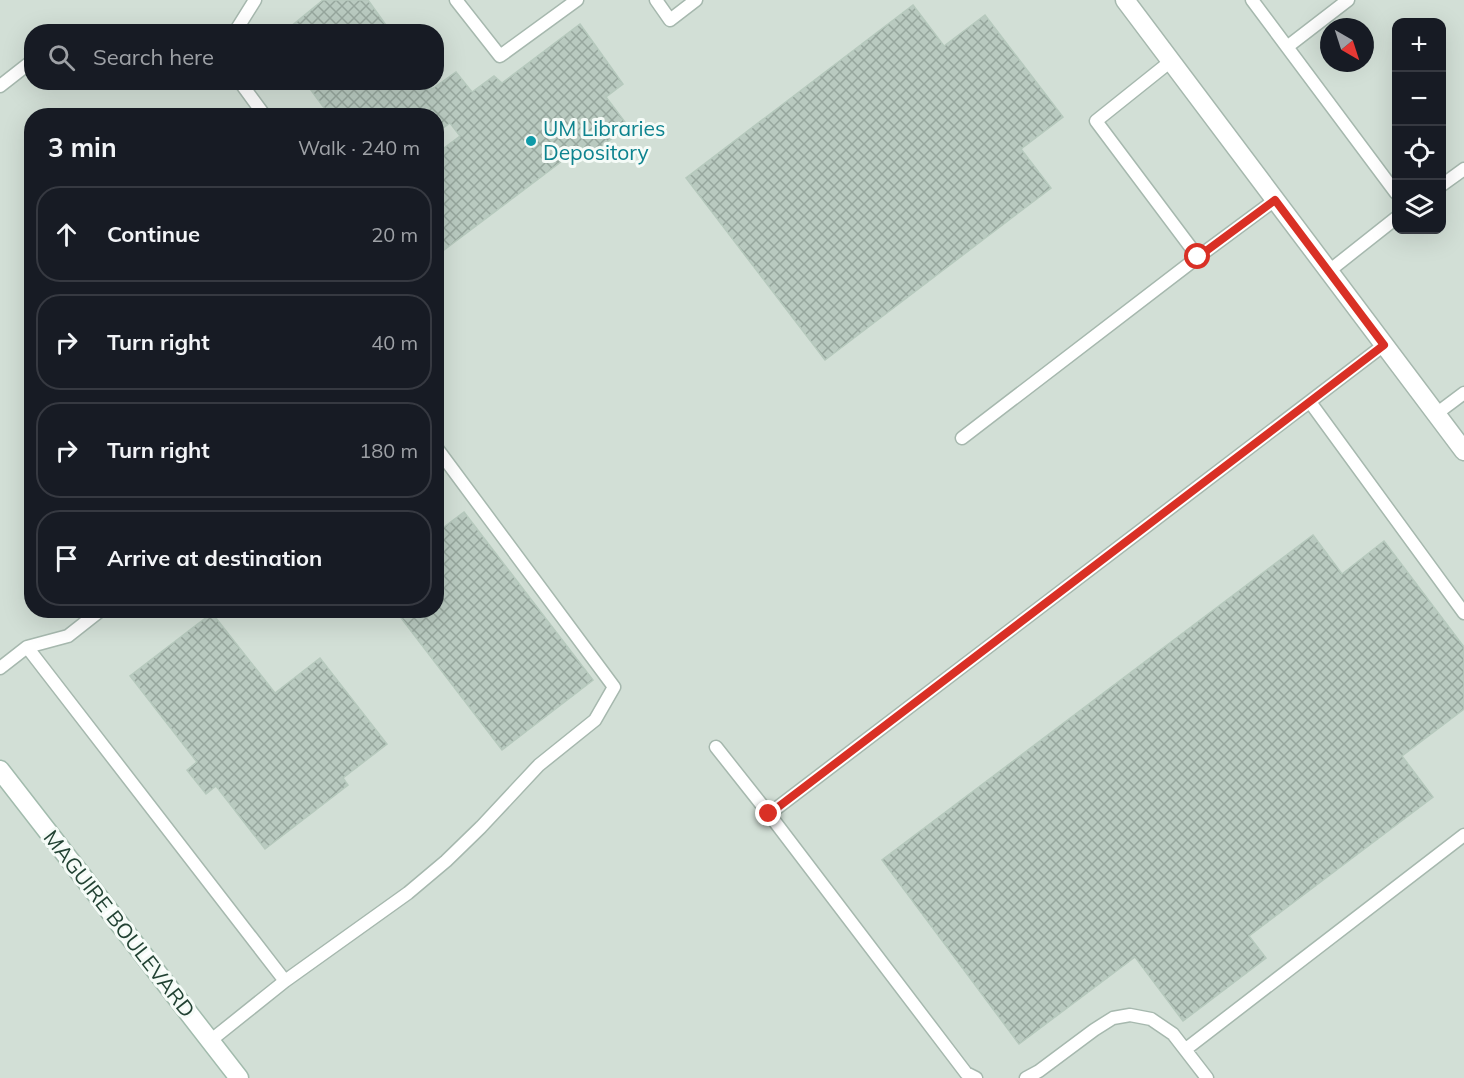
<!DOCTYPE html>
<meta charset="utf-8">
<style>
body{margin:0;font-family:Mulish,sans-serif;background:#20242c;color:#f1f3f6}
.controls{position:absolute;right:18px;top:18px;display:grid;overflow:hidden;border-radius:12px;box-shadow:0 6px 24px #0002}
.controls button{width:54px;height:54px;display:grid;place-items:center;padding:0;border:0;border-bottom:2px solid #363941;background:#171b24;color:#f1f3f6;font:30px sans-serif}
.compass{position:absolute;left:1320px;top:18px;width:54px;height:54px;border-radius:50%;background:#171b24;box-shadow:0 6px 24px #0002;rotate:141deg}
.stop{position:absolute;width:18px;height:18px;margin:-14px;border:4px solid #d93025;border-radius:50%;background:#fff}
.stop.end{background:#d93025;border-color:#fff;box-shadow:0 2px 6px #0008}
.list{margin:0;padding:0;list-style:none}
h2{display:flex;justify-content:space-between;align-items:center;height:78px;margin:0;padding:0 24px;font-size:26px}
h2 small{font-size:20px;font-weight:400;color:#9ea1a6}
.list li{display:grid;grid-template-columns:39px 1fr auto;gap:18px;align-items:center;box-sizing:border-box;height:96px;margin:0 12px 12px;padding:0 12px;border:2px solid #363941;border-radius:24px}
.list b{display:block;font-size:22px;white-space:nowrap}
.list em{font-size:20px;font-style:normal;color:#9ea1a6}
.icon{flex:none;width:33px;height:33px;fill:none;stroke:currentColor;stroke-width:2;stroke-linecap:round;stroke-linejoin:round}
.map{position:relative;flex:none;width:1464px;height:1078px;overflow:hidden}
.search{position:absolute;background:#171b24;box-shadow:0 6px 24px #0002;left:24px;top:24px;width:420px;height:66px;display:flex;align-items:center;gap:15px;box-sizing:border-box;padding:0 21px;border-radius:24px;color:#9ea1a6;font-size:22px}
.panel{position:absolute;background:#171b24;box-shadow:0 6px 24px #0002;left:24px;top:108px;width:420px;height:510px;border-radius:24px}
.map>svg:first-child{display:block}
.built{fill:#d2dfd6;fill-rule:evenodd}
.building{fill:url(#building-cross-hatch);stroke:#b6c9bd;stroke-width:1.5}
.lines{fill:none;stroke-linecap:round;stroke-linejoin:round}
.lane-casing{stroke:#a6b8ae;stroke-width:15}
.street-casing{stroke:#a6b8ae;stroke-width:21}
.secondary-casing{stroke:#a2bbad;stroke-width:21}
.lane{stroke:#fff;stroke-width:12}
.street{stroke:#fff;stroke-width:18}
.secondary{stroke:#fff;stroke-width:18}
.route{stroke:#d93025;stroke-width:8}
.culture-dot{fill:#0f9aa8;stroke:#f5fbf7;stroke-width:2}
.labels{text-anchor:middle;stroke-width:6;stroke-linejoin:round;paint-order:stroke}
.culture-label{font-size:21px;fill:#0d838f;stroke:#f5fbf7;text-anchor:start}
.street-label{font-size:21px;fill:#224233;stroke:#f5fbf7}
</style>
<div class="map">
<svg width="1464" height="1078" viewBox="0 0 1464 1078">
<defs>
<pattern id="building-cross-hatch" width="8" height="8" patternUnits="userSpaceOnUse" patternTransform="scale(1.5)"><rect width="8" height="8" fill="#b9cac0"/><path d="M0 0l8 8M0 8l8-8" fill="none" stroke="#96a69d"/></pattern>
</defs>
<rect width="100%" height="100%" fill="#e4efe8"/>
<path class="built" d="M0 0H1464V1078H0ZM1396 22H1442V230H1396ZM1329 27H1365V63H1329ZM32 32H436V82H32ZM32 116H436V610H32Z"/>
<path class="building" d="M323 0H368L391 32H284Z
M913 5 944 46 985 15 1063 117 1021 149 1051 188 825 360 686 178Z
M580 24 623 84 606 97 628 126 589 156 582 146 436 256V154L460 136 450 123 436 133V116H330L305 82H428L432 89 456 72 472 92 494 76 502 83Z
M464 512 593 680 502 750 395 610H436V533Z
M1313 535 1342 574 1384 541 1464 647V709L1402 756 1433 797 1249 936 1266 958 1183 1021 1135 957 1019 1044 882 860Z
M212 613 275 693 320 658 387 744 343 778 348 785 265 849 216 786 206 794 187 770 197 762 130 676Z"/>
<g class="lines">
<g class="lane-casing">
<path id="lane" d="M456 0 500 56 577 0
M656 0 670 20 696 0
M1252 0 1396 193
M235 32 255 0
M1287 47 1348 0
M1171 61 1096 121 1198 257 1275 200
M240 82 265 116
M0 86 32 61
M1442 185 1464 169
M1329 271 1396 218
M1310 402 1464 613
M1436 414 1464 393
M962 438 1198 257
M27 647 68 636 101 610
M0 668 27 647 285 981 210 1041
M716 747 769 814 966 1073 976 1078
M769 814 1384 345
M285 981 408 893 446 861 481 827 539 765 595 720 614 687 436 447
M1186 1049 1464 835
M1026 1078 1039 1071 1094 1030 1113 1018 1130 1015 1151 1019 1173 1034 1207 1078"/>
</g>
<g class="street-casing">
<path id="street" d="M1125 0 1464 451"/>
</g>
<g class="secondary-casing">
<path id="secondary" d="M0 770 239 1078"/>
</g>
<use href="#lane" class="lane"/>
<use href="#street" class="street"/>
<use href="#secondary" class="secondary"/>
</g>
<g class="lines">
<path class="route" d="M769 814 1384 345 1275 200 1198 257"/>
</g>
<circle class="culture-dot" cx="531" cy="141" r="6"/>
<g class="labels">
<g class="culture-label">
<text x="543" y="136">UM Libraries<tspan x="543" dy="24">Depository</tspan></text>
</g>
<g class="street-label">
<text transform="translate(119 924) rotate(52)" y="7">MAGUIRE BOULEVARD</text>
</g>
</g>
</svg>
<div class="controls">
<button>+</button>
<button>−</button>
<button><svg class="icon" aria-label="locate" viewBox="0 0 24 24"><circle cx="12" cy="12" r="6"/><path d="M12 2v4M12 18v4M2 12h4M18 12h4"/></svg></button>
<button><svg class="icon" aria-label="layers" viewBox="0 0 24 24"><path d="M12 4l9 5-9 5-9-5zM3 14l9 5 9-5"/></svg></button>
</div>
<svg class="compass" viewBox="-18 -18 36 36"><path d="M0-13l5 13h-10z" fill="#e53935"/><path d="M0 13l5-13h-10z" fill="#9ea1a6"/></svg>
<div class="stop" style="left:1198px;top:257px"></div>
<div class="stop end" style="left:769px;top:814px"></div>
<div class="search"><svg class="icon" aria-label="search" viewBox="0 0 24 24"><circle cx="10" cy="10" r="6"/><path d="M15 15l6 6"/></svg>Search here</div>
<section class="panel">
<h2>3 min<small>Walk · 240 m</small></h2>
<ul class="list">
<li><svg class="icon" aria-label="ahead" viewBox="0 0 24 24"><path d="M12 20V5M6 11l6-6 6 6"/></svg><div><b>Continue</b></div><em>20 m</em></li>
<li><svg class="icon" aria-label="right" viewBox="0 0 24 24"><path d="M7 20v-9h11M14 6l5 5-5 5"/></svg><div><b>Turn right</b></div><em>40 m</em></li>
<li><svg class="icon" aria-label="right" viewBox="0 0 24 24"><path d="M7 20v-9h11M14 6l5 5-5 5"/></svg><div><b>Turn right</b></div><em>180 m</em></li>
<li><svg class="icon" aria-label="arrive" viewBox="0 0 24 24"><path d="M6 21V4h12l-3 4 3 4H6"/></svg><div><b>Arrive at destination</b></div></li>
</ul>
</section>
</div>
